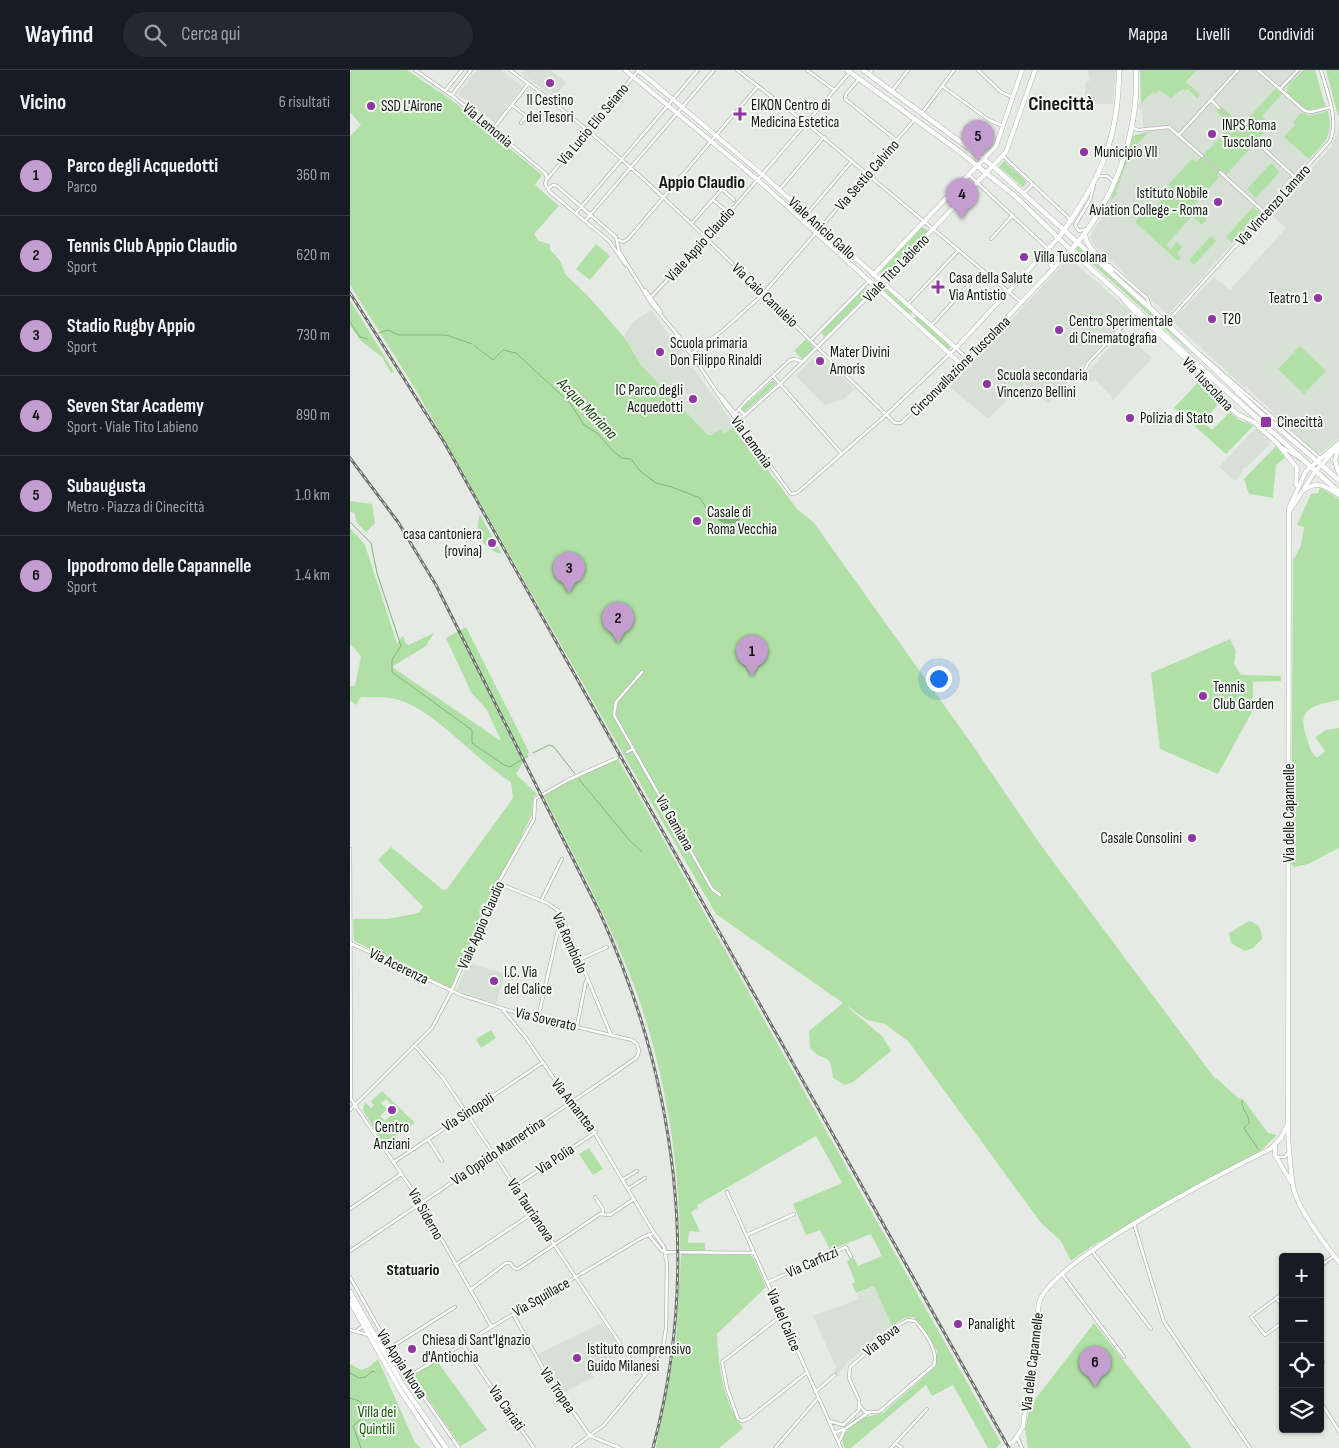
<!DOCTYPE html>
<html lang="it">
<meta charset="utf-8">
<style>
body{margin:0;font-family:"Sofia Sans Condensed",sans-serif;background:#242831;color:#f1f3f6}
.controls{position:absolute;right:15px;bottom:15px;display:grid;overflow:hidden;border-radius:5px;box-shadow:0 1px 4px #0004}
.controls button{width:45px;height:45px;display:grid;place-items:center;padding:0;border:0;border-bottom:1px solid #363941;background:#171b24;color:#f1f3f6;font:25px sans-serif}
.you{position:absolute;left:588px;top:608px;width:18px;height:18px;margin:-12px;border:4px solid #fff;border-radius:50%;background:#1a73e8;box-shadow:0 0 0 8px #1a73e833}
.badge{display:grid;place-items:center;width:32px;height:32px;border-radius:50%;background:#c59ed0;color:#111;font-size:16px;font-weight:700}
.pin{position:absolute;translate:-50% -41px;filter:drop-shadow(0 1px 2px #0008)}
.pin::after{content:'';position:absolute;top:26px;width:18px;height:15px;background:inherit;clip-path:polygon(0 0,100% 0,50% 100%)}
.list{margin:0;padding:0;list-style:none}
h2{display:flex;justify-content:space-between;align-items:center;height:65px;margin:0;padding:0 20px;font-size:21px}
h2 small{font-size:16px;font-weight:400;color:#9ea1a6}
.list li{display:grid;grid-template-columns:32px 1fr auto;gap:15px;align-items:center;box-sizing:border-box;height:80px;padding:0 20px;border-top:1px solid #363941}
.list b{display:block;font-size:19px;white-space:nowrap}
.list p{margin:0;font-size:16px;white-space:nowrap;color:#9ea1a6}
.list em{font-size:16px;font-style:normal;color:#9ea1a6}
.icon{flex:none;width:28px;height:28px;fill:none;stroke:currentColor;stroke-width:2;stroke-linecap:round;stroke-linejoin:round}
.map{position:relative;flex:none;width:989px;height:1378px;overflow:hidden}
header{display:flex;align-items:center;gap:30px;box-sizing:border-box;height:70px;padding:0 25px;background:#171b24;border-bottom:1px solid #363941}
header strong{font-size:24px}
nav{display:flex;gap:28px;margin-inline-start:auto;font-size:18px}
.search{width:350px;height:45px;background:#242831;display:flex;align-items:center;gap:12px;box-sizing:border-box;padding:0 18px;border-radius:28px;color:#9ea1a6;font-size:19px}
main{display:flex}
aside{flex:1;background:#171b24}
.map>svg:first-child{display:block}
.built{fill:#d6e0d4}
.green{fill:#b0e0a6;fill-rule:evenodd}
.water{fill:#84b47a}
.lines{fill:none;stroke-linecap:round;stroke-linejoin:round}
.stream{stroke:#84b47a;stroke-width:1}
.street-tunnel{stroke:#c7cac6;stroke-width:2.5;stroke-dasharray:2.5 1;stroke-linecap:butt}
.street-casing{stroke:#b2b6b1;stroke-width:4}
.secondary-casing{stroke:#b2b6b1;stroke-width:5}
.primary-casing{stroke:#b2b6b1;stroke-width:5.5}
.street{stroke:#fff;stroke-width:2.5}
.secondary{stroke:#fff;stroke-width:4}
.primary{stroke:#fff;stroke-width:4.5}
.rail-casing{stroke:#6e716d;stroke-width:3}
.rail{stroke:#f3f8f2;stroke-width:1;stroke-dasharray:4;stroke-linecap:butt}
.poi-dot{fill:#9036a2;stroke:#f3f8f2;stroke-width:2}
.labels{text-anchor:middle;stroke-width:4;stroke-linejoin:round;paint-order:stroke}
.poi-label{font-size:15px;fill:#151715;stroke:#f3f8f2;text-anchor:start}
.street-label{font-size:15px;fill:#151715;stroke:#f3f8f2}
.park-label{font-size:15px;fill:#185806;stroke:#f3f8f2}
.water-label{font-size:16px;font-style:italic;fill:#1b4a10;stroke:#f3f8f2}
.neighbourhood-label{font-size:16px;font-weight:bold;fill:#151715;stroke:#f3f8f2}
.quarter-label{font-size:18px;font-weight:bold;fill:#151715;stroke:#f3f8f2}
.district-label{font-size:20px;font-weight:bold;fill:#151715;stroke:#f3f8f2}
</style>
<header>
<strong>Wayfind</strong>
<div class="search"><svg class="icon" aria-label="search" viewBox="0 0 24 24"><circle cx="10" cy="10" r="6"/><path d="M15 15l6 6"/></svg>Cerca qui</div>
<nav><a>Mappa</a><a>Livelli</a><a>Condividi</a></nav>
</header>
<main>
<aside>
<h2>Vicino<small>6 risultati</small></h2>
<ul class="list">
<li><span class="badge">1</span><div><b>Parco degli Acquedotti</b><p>Parco</p></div><em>360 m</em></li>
<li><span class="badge">2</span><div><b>Tennis Club Appio Claudio</b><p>Sport</p></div><em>620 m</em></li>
<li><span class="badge">3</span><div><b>Stadio Rugby Appio</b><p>Sport</p></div><em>730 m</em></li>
<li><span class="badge">4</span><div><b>Seven Star Academy</b><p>Sport · Viale Tito Labieno</p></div><em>890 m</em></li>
<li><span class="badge">5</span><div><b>Subaugusta</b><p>Metro · Piazza di Cinecittà</p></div><em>1.0 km</em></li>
<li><span class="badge">6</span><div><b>Ippodromo delle Capannelle</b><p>Sport</p></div><em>1.4 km</em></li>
</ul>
</aside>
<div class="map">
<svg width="989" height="1378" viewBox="0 0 989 1378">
<rect width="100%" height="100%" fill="#e6eae5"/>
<path class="built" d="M127 0H151L172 16 145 53 108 24Z
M174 0H200L216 12 204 28 171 3Z
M738 0H766L763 34H734L736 11H740Z
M847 0H965L981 55 977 69 818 245 741 172 740 167 755 141 784 65 797 62 793 55 792 41 788 37 789 32 791 34 802 22 809 20 828 24Z
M989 45V369L967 385 896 316 895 318 822 251 864 207 880 220 936 158 921 144 981 77 988 63Z
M719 188 781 242 698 334 675 313 638 349 599 316Z
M301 240 385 356 374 364H357L291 295 274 267 283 252Z
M774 262 802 288 762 331V327L745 310 740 312 737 302Z
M468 283 504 319 494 329 474 335 446 306Z
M906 358 920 370 918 372 920 374 897 397 892 399 893 402 885 411 869 397Z
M118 893 155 904 146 934 106 920Z
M524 1216 542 1256 497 1293 486 1307 484 1304 486 1297 463 1246 509 1229 507 1224Z
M252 1253 274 1282 241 1302 244 1307 211 1324 188 1284Z"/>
<path class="green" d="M0 0H57L103 31 192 105 185 115 209 136 184 164 189 171 200 174V180L209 189 216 205 239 227 274 267 291 295 357 364 362 365 371 359 374 364 385 356 447 439 464 453 619 670 690 774 866 1010 865 1007 888 1028 893 1029 918 1063 927 1065 908 1083 742 1176 721 1191 711 1171 691 1153 558 971 535 954 517 950 494 934 533 967 541 981 503 1012 495 1015 483 1008C480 979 475 995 460 978L459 961 493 933 366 844 272 682 63 315 0 215V66L11 55 0 42Z
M790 0H847L836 12 850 25 847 28 838 19 835 21 833 19 821 28 809 20 805 24 802 22 791 34Z
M954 0H965L975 36 957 40 937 23 938 15Z
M976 0H989V45L988 46Z
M926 18 932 24 912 46 921 55 907 70 902 66 898 70 903 75 877 104 871 100 867 105 869 107 843 136 857 149 852 155 842 146 816 175 821 179 827 172 832 177 827 183 831 188 828 191 785 152 795 141 799 144 822 119 818 115 842 89 846 92 882 56 866 41 871 36 892 55Z
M978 41C983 67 976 71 959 89L934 67 945 55 943 52 951 43 960 46Z
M798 62 781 81 766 121 768 123 760 132 783 66Z
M654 91 677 112 673 117 649 97Z
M921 93 930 102 906 128 897 119Z
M903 137 909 143 882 173 876 167Z
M572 157 578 161 534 206 530 202Z
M861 166 866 171 844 195 839 190Z
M246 174 260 186 240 210 226 199Z
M728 177 809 250 848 289 726 179Z
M516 217 520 222 476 266H474L471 262Z
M535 217 562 241V243L558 245 532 221Z
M0 230 44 302 41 303 32 287 11 271 0 256Z
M567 246 601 277 598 280 563 249Z
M456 269 464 278 452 289 444 281Z
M950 276 976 301 954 324 928 299Z
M853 307 864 326 870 332 853 352 862 360 880 342 889 350 904 355 876 384 824 338Z
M423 310 426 314 393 343 391 339Z
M926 376 935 388 926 395 923 428 899 424 894 409Z
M970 417 989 429V630C964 635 945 638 957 668 960 677 960 682 967 688L975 681 965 667 976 660 989 658V778L958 794 944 797 941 794 943 490 951 476 954 457 947 455 961 424 968 423Z
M0 431 22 434 25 453 16 462 7 453 4 443 0 442Z
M130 445 152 484C134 480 123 463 130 445Z
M0 458 15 475 47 574 53 565 55 572 58 575 84 563 76 576 42 597 151 671 137 640 121 622 96 568 116 557 179 682 166 704 187 724 183 727 182 744 100 919 4 871 3 849H37L69 843 73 837 28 790 41 777 93 820 97 819 163 728 161 712C127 691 84 640 49 630 37 626 23 628 11 627L6 635 0 630V616H5L11 586 0 574Z
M880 569 886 581 884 594 891 605 931 606V611L903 612V640L868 704 810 679 801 603Z
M268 689 651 1373 646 1378H638L603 1315 582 1326 576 1315 501 1378H494L492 1367 502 1355 516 1347 533 1343 585 1297 587 1281 564 1247 554 1248 542 1256 524 1216 506 1223 502 1214 505 1212 497 1191 504 1188 508 1196 532 1186 521 1164 480 1180 470 1160 456 1165 443 1134 492 1113 466 1066 347 1135 348 1138 341 1142 350 1162 339 1161 338 1173H355V1180H330C330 1095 316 1009 289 929 264 859 227 792 194 726L220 710Z
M899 851C909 853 912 860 912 869L903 878 895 881 881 873 879 863Z
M141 960 146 968 131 978 126 969Z
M32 1021 65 1053 33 1074 13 1040 15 1032 21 1038 24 1035 21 1031ZM36 1029 47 1040 35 1051 30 1046 37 1039 31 1033Z
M239 1078 253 1099 243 1105 229 1084Z
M331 1184 400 1185 404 1189 416 1217 367 1264C369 1299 372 1329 393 1358L369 1378H306L326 1271Z
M744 1253 842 1378H678L675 1359 680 1336Z
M28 1289 65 1373 71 1378H0V1294L11 1300 19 1297Z
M87 1291 137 1360 111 1376 62 1306Z"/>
<path class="water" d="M371 443 389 447 390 450C384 455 375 455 368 450V445Z"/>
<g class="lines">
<path class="stream" d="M0 252 10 267 17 269
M29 263 38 260 49 265H96L122 274
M125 276 143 290 153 280 166 283 220 333 234 355 247 363 264 382 272 388 281 389 290 401 306 413 322 417 350 428 360 444 368 446
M0 452 21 473 27 503 51 576 42 590V602L122 660V673L154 695 160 697 171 690
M183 683 199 675 204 677 225 704
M175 688 178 686
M229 709 280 771 292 782
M892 1031C891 1040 900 1045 899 1053
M897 1055 894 1058 908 1079
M0 1303 9 1308 16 1307 22 1301 25 1302
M0 1328 9 1331 13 1336 11 1349 3 1356 11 1378"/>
<path class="street-tunnel" d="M869 38 901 67
M852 86 870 102
M267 688 277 682"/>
<g class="street-casing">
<path id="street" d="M65 0 104 27 195 103 197 108 195 114 200 122 259 171 276 195
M160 0C302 102 418 233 545 353H551L612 295
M387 0 456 53 672 233
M457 0 484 20
M628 0 651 22 662 27
M908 0 955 41 961 42 981 37
M519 4 522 0
M509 9 496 24 495 29 546 70
M592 16 639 50 653 56
M930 19 948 0
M95 21 112 0
M542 21 558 0
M102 25 121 0
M861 30 869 38
M162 35 176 46 171 53
M572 43 604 0
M781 57 788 60 819 57 852 86
M143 59 178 14
M829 65 888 0
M901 67 947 109
M653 86 721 150
M870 102 915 143
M619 105 698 179
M748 106H757L764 112
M198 108 288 1
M199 118 203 115 207 116 266 167 269 181 301 233 332 270 374 333 441 424 447 423 536 345 606 278 618 289
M372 119 384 130
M429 120 474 67
M674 123 683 114
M363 130 379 143
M226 143 348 0
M457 144 502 91
M235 151 364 0
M342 153 380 110
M737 159 729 161 725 155 740 130 744 114
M641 169 663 145
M269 170 273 172 278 169 408 16
M759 195 797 228 800 237
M295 220 311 242
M301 227 360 165 500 2
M557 235 609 180
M816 253 980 71C989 50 977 22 971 0
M581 256 632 200
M326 264 329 271 340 283
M461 270 519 211
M341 284 372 261 411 226 565 49
M850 284 969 387
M423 306 492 384
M731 308 738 293 785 243
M370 325 385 343
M389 339 395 345
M383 346 396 331 440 290 445 289 453 292
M387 352 430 314 527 218
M932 377 952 390
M292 602 266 632 264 645 362 819 370 825
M277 682 283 679
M0 779 1 1029 71 1133 141 1256
M148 813 197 833 210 842 261 965
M191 831 212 789
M229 890 257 877
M153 940 176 968 216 1026 229 1037 304 1163
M188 948 211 847
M227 956 236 911
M66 977 93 1008 281 1290 295 1306
M0 1040 82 958 101 922 148 813 184 749 185 729 218 710 267 688
M78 1069 92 1091
M927 1087H935L938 1083
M44 1092 192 993
M272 1110 287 1101
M165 1116 246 1062
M278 1119 295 1108
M377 1122 491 1378
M245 1127 253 1139V1144
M0 1139 51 1104
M784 1154 814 1252 900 1378
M299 1165 311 1180 316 1182
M397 1165 444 1144
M0 1181 266 1002 287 987 289 981 287 974 282 970 167 943 111 925 0 873
M742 1181 801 1259
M316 1182 404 1183
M105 1195 183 1143
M970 1196 984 1186
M712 1204 774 1287
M0 1207 40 1278 109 1378
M418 1212 496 1177 501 1187
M120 1220 156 1193H160L164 1198 168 1199 250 1144 260 1145 284 1129
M933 1223 901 1247 915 1265 933 1252
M926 1228 933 1237
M163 1244 194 1300 240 1366 270 1378
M432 1245 372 1292 377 1318 388 1349 392 1351 398 1349 456 1303
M0 1260 18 1265
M6 1261 13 1256
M112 1274 184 1378
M40 1278 105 1237
M970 1286 973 1292 970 1297
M59 1306 293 1167 304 1163 314 1177 317 1194 316 1258 313 1277 301 1298 254 1355 223 1378
M465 1322 485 1305
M970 1331 989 1361
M479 1351 493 1355 509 1340V1330L499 1308 500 1297 550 1254 558 1250 565 1251C574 1261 589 1281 584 1295L529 1342H515L510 1336
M484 1363 494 1359
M667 1367 672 1378
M489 1372 495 1359 518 1343
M545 1373 552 1378
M425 1378 468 1328
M541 1378 577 1339"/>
</g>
<g class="secondary-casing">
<path id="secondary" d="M275 0 408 110 612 295 721 180
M288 0 415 107 606 278 709 167
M699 180 701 189 713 187
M691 188 699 191 703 199
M523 205 646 76 672 0
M527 218 656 82 685 0
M773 229 782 239 858 309 869 327 887 344 904 352 928 374 947 398 946 415
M989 373 956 401 939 438 938 1062C939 1080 940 1098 943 1116 948 1140 974 1173 989 1192
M988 378 985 391 989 404
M954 420C968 410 976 417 989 425
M939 442 964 403 989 375
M925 1075V1085L941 1112
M653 1378 664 1371 673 1357 689 1233C700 1191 876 1101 920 1079L931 1068 937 1056"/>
</g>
<g class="primary-casing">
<path id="primary" d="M497 0 606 79 665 126 726 185 989 422
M513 0 643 96 801 239 905 338 989 410
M735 164C735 178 755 190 762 203
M709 167C749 112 769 70 769 0
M721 180C764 132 789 65 786 0
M0 1222 54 1317 96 1378
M0 1231 50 1320 89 1378"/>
</g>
<use href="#street" class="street"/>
<use href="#secondary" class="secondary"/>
<use href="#primary" class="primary"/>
<g class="rail-casing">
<path id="rail" d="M0 223 94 372 659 1378
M0 388 48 452 86 515 250 843C327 1011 351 1198 303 1378"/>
</g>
<use href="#rail" class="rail"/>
</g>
<g class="poi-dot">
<circle cx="200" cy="13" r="5"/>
<circle cx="21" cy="36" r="5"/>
<path d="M387.5 36.5h5v5h5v5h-5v5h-5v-5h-5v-5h5z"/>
<circle cx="862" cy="64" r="5"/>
<circle cx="734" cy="82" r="5"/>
<circle cx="868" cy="132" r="5"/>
<circle cx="674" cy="187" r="5"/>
<path d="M585.5 209.5h5v5h5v5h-5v5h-5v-5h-5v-5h5z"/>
<circle cx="968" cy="228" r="5"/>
<circle cx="862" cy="249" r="5"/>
<circle cx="709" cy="260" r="5"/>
<circle cx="310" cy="282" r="5"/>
<circle cx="470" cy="291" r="5"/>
<circle cx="637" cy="314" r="5"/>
<circle cx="343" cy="329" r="5"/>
<circle cx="780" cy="348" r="5"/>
<rect x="910" y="346" width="12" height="12" rx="2.5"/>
<circle cx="347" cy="451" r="5"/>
<circle cx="142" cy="473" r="5"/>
<circle cx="853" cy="626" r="5"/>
<circle cx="842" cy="768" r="5"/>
<circle cx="144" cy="911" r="5"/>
<circle cx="42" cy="1040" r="5"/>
<circle cx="608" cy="1254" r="5"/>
<circle cx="62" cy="1279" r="5"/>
<circle cx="227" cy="1288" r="5"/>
</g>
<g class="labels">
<g class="poi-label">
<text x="200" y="35" text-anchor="middle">Il Cestino<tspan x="200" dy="17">dei Tesori</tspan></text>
<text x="401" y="40">EIKON Centro di<tspan x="401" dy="17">Medicina Estetica</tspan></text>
<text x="31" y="41">SSD L'Airone</text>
<text x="872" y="60">INPS Roma<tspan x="872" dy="17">Tuscolano</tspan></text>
<text x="744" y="87">Municipio VII</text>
<text x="858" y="128" text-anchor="end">Istituto Nobile<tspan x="858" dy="17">Aviation College - Roma</tspan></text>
<text x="684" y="192">Villa Tuscolana</text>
<text x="599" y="213">Casa della Salute<tspan x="599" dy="17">Via Antistio</tspan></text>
<text x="958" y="233" text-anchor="end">Teatro 1</text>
<text x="872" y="254">T20</text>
<text x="719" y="256">Centro Sperimentale<tspan x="719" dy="17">di Cinematografia</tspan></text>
<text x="320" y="278">Scuola primaria<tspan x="320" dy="17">Don Filippo Rinaldi</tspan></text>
<text x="480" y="287">Mater Divini<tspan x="480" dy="17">Amoris</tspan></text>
<text x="647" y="310">Scuola secondaria<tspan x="647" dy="17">Vincenzo Bellini</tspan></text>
<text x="333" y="325" text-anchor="end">IC Parco degli<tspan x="333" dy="17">Acquedotti</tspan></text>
<text x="790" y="353">Polizia di Stato</text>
<text x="927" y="357">Cinecittà</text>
<text x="357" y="447">Casale di<tspan x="357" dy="17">Roma Vecchia</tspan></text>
<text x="132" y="469" text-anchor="end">casa cantoniera<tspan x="132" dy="17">(rovina)</tspan></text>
<text x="863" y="622">Tennis<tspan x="863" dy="17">Club Garden</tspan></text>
<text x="832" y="773" text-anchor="end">Casale Consolini</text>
<text x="154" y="907">I.C. Via<tspan x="154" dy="17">del Calice</tspan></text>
<text x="42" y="1062" text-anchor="middle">Centro<tspan x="42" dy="17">Anziani</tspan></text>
<text x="618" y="1259">Panalight</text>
<text x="72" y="1275">Chiesa di Sant'Ignazio<tspan x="72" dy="17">d'Antiochia</tspan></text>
<text x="237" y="1284">Istituto comprensivo<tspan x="237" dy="17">Guido Milanesi</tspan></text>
</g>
<g class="street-label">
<text transform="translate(243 54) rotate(-50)" y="5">Via Lucio Elio Seiano</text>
<text transform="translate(138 55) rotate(40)" y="5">Via Lemonia</text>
<text transform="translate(517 105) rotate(-49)" y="5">Via Sestio Calvino</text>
<text transform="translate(923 135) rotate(-48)" y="5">Via Vincenzo Lamaro</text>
<text transform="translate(472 158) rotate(42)" y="5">Viale Anicio Gallo</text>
<text transform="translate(350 174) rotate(-48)" y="5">Viale Appio Claudio</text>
<text transform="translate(546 198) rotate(-46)" y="5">Viale Tito Labieno</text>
<text transform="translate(415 225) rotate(44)" y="5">Via Caio Canuleio</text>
<text transform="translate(610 296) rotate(-45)" y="5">Circonvallazione Tuscolana</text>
<text transform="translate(858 314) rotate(47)" y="5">Via Tuscolana</text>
<text transform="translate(402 372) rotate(54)" y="5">Via Lemonia</text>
<text transform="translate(939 743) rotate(-90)" y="5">Via delle Capannelle</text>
<text transform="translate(325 753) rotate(60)" y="5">Via Gamiana</text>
<text transform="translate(131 855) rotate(-66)" y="5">Viale Appio Claudio</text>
<text transform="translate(220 873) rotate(66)" y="5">Via Rombiolo</text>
<text transform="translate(49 896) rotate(26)" y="5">Via Acerenza</text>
<text transform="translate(196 949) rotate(13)" y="5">Via Soverato</text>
<text transform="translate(224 1035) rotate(52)" y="5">Via Amantea</text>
<text transform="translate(118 1042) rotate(-33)" y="5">Via Sinopoli</text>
<text transform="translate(148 1081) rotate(-34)" y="5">Via Oppido Mamertina</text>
<text transform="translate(205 1089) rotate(-34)" y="5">Via Polia</text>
<text transform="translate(181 1140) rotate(56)" y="5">Via Taurianova</text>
<text transform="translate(76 1144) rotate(60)" y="5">Via Siderno</text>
<text transform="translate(462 1192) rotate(-24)" y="5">Via Carfizzi</text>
<text transform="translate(191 1227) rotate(-30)" y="5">Via Squillace</text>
<text transform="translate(434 1250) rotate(67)" y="5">Via del Calice</text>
<text transform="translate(531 1270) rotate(-39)" y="5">Via Bova</text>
<text transform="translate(682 1292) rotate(-83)" y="5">Via delle Capannelle</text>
<text transform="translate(52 1294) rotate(57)" y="5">Via Appia Nuova</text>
<text transform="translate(208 1320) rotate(56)" y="5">Via Tropea</text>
<text transform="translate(157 1338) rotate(55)" y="5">Via Cariati</text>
</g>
<g class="park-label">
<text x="27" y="1347">Villa dei<tspan x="27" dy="17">Quintili</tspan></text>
</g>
<g class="water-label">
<text transform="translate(238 338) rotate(46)" y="6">Acqua Mariana</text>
</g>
<g class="neighbourhood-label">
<text x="63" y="1205">Statuario</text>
</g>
<g class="quarter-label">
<text x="352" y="118">Appio Claudio</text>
</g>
<g class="district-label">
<text x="711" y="40">Cinecittà</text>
</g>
</g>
</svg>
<div class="controls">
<button>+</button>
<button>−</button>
<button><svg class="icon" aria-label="locate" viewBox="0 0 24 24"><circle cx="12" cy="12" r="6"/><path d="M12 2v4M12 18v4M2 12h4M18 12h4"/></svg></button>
<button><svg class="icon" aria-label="layers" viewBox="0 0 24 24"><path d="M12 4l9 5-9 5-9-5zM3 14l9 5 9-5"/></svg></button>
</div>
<div class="you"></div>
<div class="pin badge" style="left:402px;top:606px">1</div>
<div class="pin badge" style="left:268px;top:573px">2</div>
<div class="pin badge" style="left:219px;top:523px">3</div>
<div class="pin badge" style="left:612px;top:149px">4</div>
<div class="pin badge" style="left:628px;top:91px">5</div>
<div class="pin badge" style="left:745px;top:1317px">6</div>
</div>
</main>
